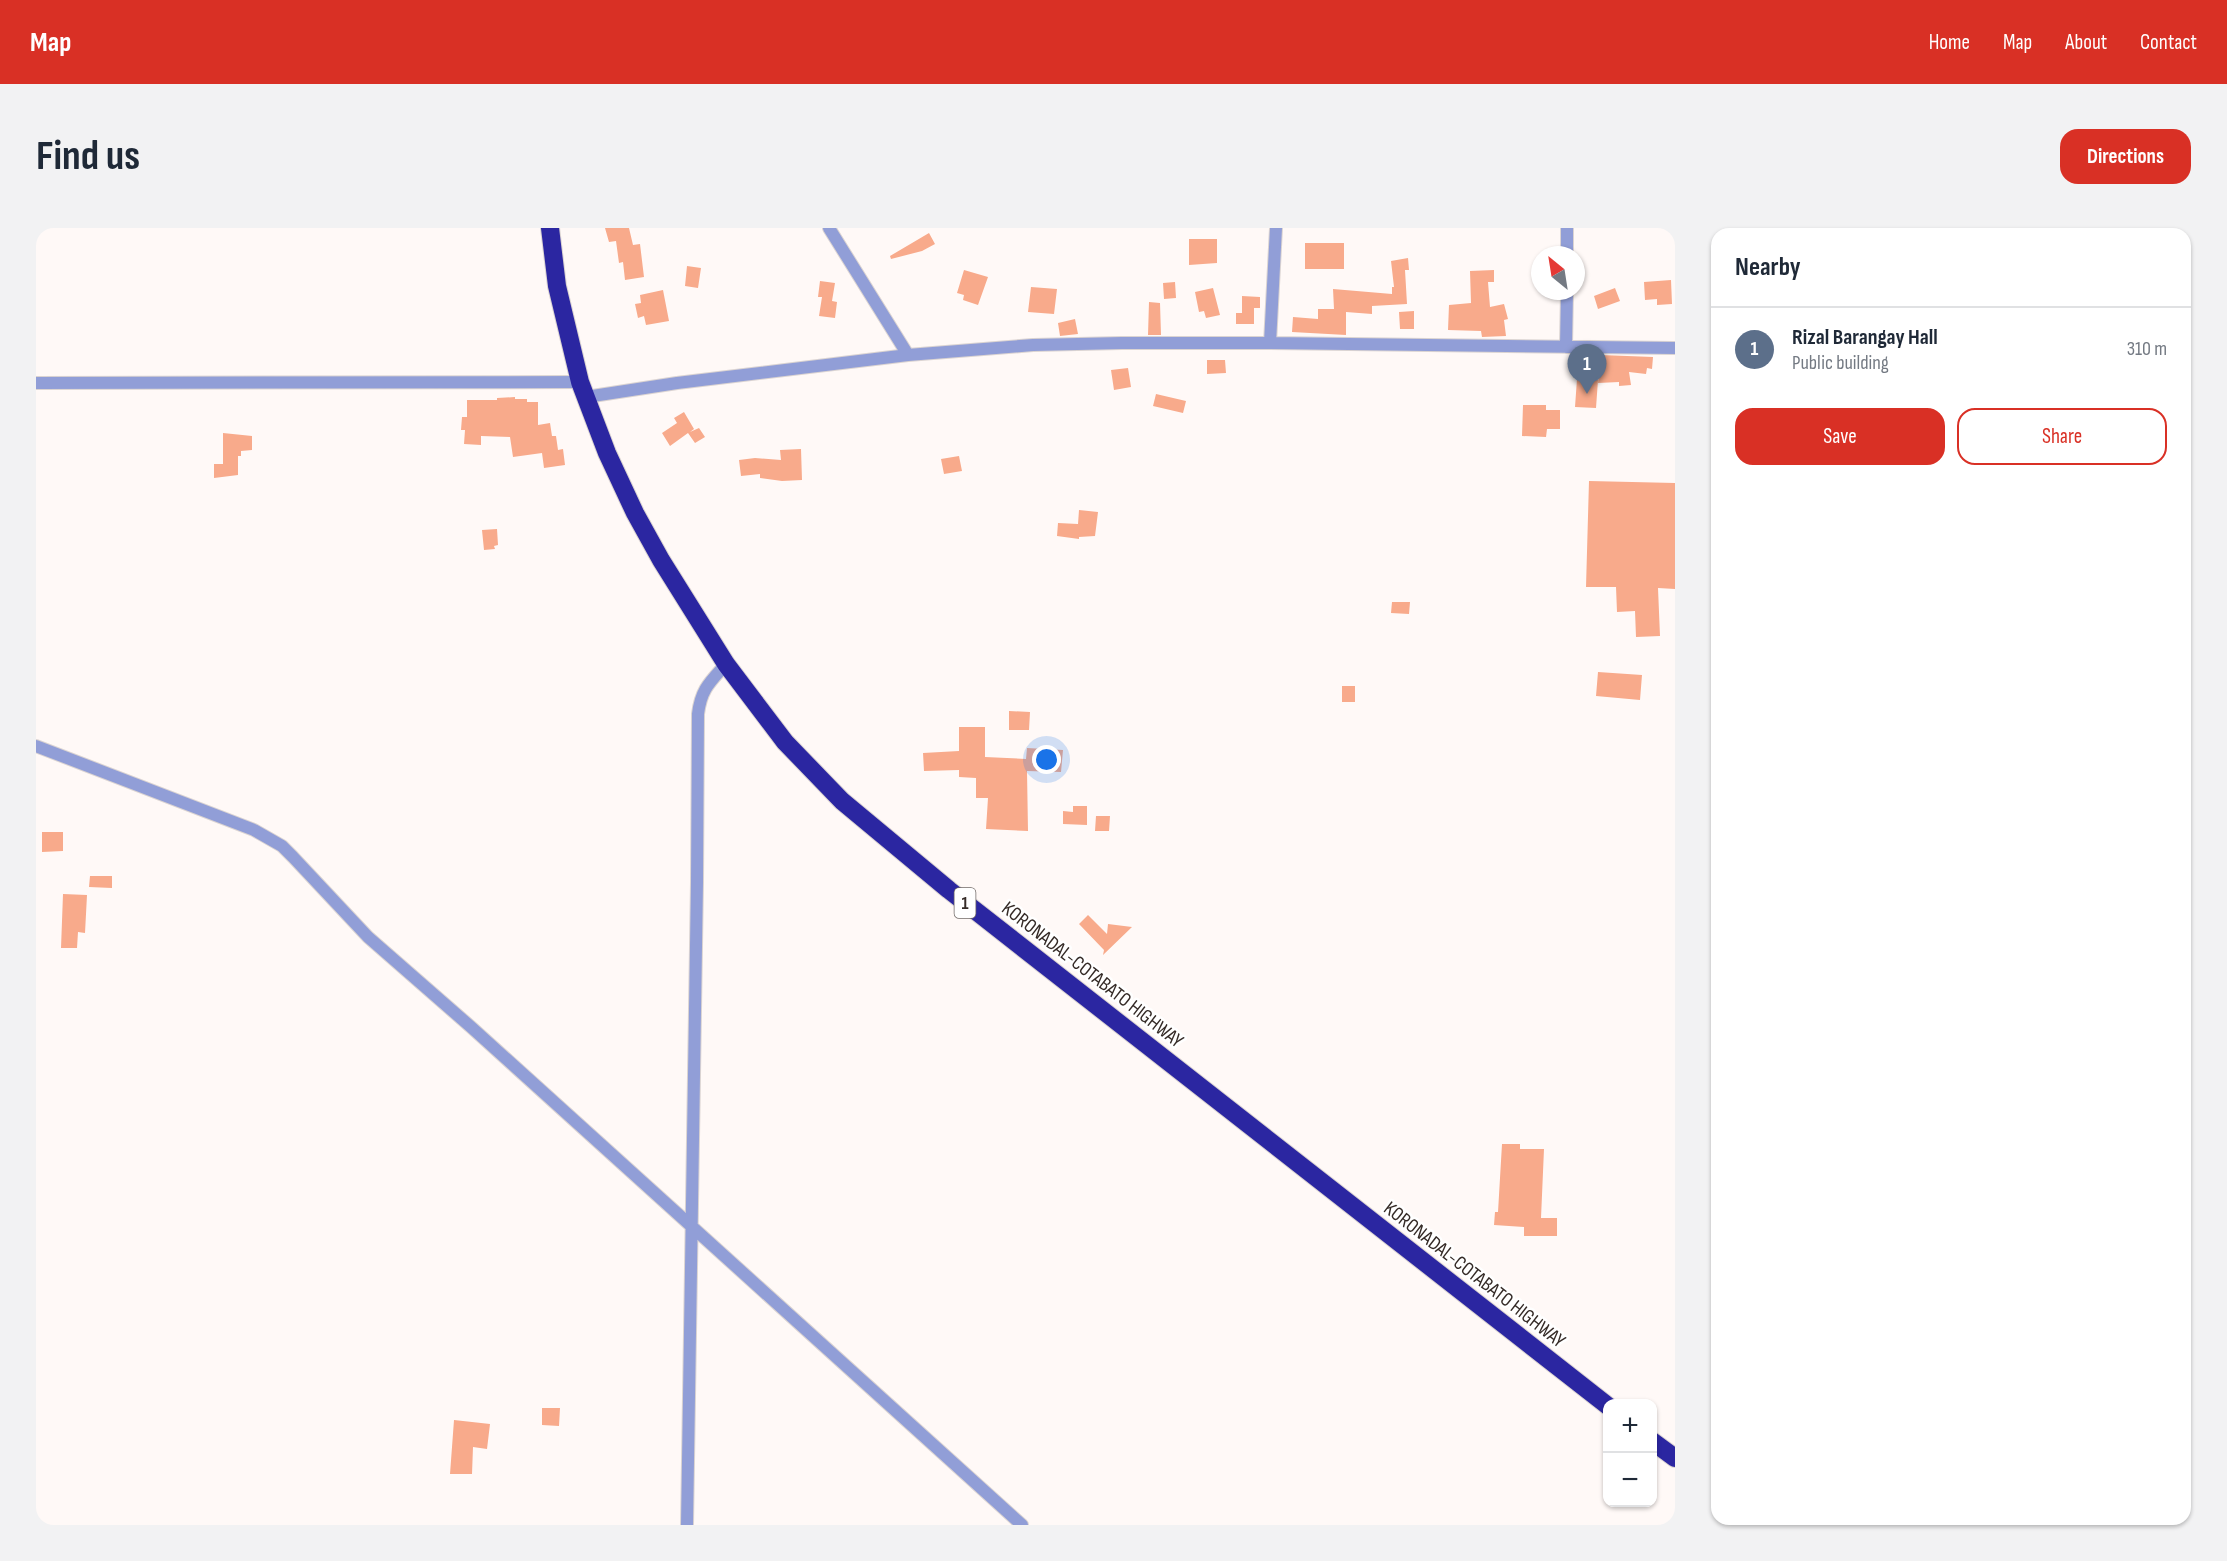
<!DOCTYPE html>
<meta charset="utf-8">
<style>
body{margin:0;font-family:"Sofia Sans Condensed",sans-serif;background:#f2f2f3;color:#1f2937}
.controls{position:absolute;right:18px;bottom:18px;display:grid;overflow:hidden;border-radius:12px;box-shadow:0 2px 4px #0004}
.controls button{width:54px;height:54px;display:grid;place-items:center;padding:0;border:0;border-bottom:2px solid #e0e1e3;background:#fff;color:#1f2937;font:30px sans-serif}
.compass{position:absolute;left:1495px;top:18px;width:54px;height:54px;border-radius:50%;background:#fff;box-shadow:0 2px 4px #0004;rotate:330deg}
.you{position:absolute;left:1011px;top:532px;width:21px;height:21px;margin:-15px;border:4px solid #fff;border-radius:50%;background:#1a73e8;box-shadow:0 0 0 9px #1a73e833}
.badge{display:grid;place-items:center;width:39px;height:39px;border-radius:50%;background:#d93025;color:#fff;font-size:20px;font-weight:700}
.pin{position:absolute;translate:-50% -50px;filter:drop-shadow(0 2px 3px #0008)}
.pin::after{content:'';position:absolute;top:32px;width:21px;height:18px;background:inherit;clip-path:polygon(0 0,100% 0,50% 100%)}
.list{margin:0;padding:0;list-style:none}
h2{display:flex;justify-content:space-between;align-items:center;height:78px;margin:0;padding:0 24px;font-size:26px}
h2 small{font-size:20px;font-weight:400;color:#747a83}
.list li{display:grid;grid-template-columns:39px 1fr auto;gap:18px;align-items:center;box-sizing:border-box;height:84px;padding:0 24px;border-top:2px solid #e0e1e3}
.list b{display:block;font-size:22px;white-space:nowrap}
.list p{margin:0;font-size:20px;white-space:nowrap;color:#747a83}
.list em{font-size:20px;font-style:normal;color:#747a83}
.actions{display:flex;gap:12px;padding:18px 24px}
.actions a{flex:1;padding:14px 0;border:2px solid #d93025;border-radius:18px;text-align:center;font-size:21px;color:#d93025}
.actions .main{background:#d93025;color:#fff}
.map{position:relative;flex:none;width:1639px;height:1297px;overflow:hidden;border-radius:18px}
header{display:flex;align-items:center;gap:36px;box-sizing:border-box;height:84px;padding:0 30px;background:#d93025;color:#fff}
header strong{font-size:28px}
nav{display:flex;gap:33px;margin-inline-start:auto;font-size:21px}
.intro{display:flex;align-items:center;justify-content:space-between;box-sizing:border-box;height:144px;padding:0 36px}
h1{margin:0;font-size:42px}
.button{padding:15px 27px;border-radius:18px;background:#d93025;color:#fff;font-size:21px;font-weight:700}
main{display:flex;gap:36px;padding:0 36px}
aside{flex:1;background:#fff;border-radius:18px;box-shadow:0 2px 4px #0004}
.map>svg:first-child{display:block}
.building{fill:#f8aa8b}
.lines{fill:none;stroke-linecap:round;stroke-linejoin:round}
.street-casing{stroke:#dbd4d2;stroke-width:14}
.highway-casing{stroke:#dbd4d2;stroke-width:20}
.street{stroke:#919ed7;stroke-width:12}
.highway{stroke:#2b26a1;stroke-width:18}
.labels{text-anchor:middle;stroke-width:5;stroke-linejoin:round;paint-order:stroke}
.shield{fill:#fff;stroke:#726b68;stroke-width:1.5}
.shield-label{font-size:18px;font-weight:bold;fill:#352b27}
.street-label{font-size:20px;fill:#352b27;stroke:#fff}
</style>
<header>
<strong>Map</strong>
<nav><a>Home</a><a>Map</a><a>About</a><a>Contact</a></nav>
</header>
<div class="intro"><h1>Find us</h1><a class="button">Directions</a></div>
<main>
<div class="map">
<svg width="1639" height="1297" viewBox="0 0 1639 1297">
<rect width="100%" height="100%" fill="#fff9f7"/>
<path class="building" d="M569 0H593L597 17 604 16 608 49 589 52 587 34 583 35 580 13 573 14Z
M893 5 899 16 886 23 855 31 854 28Z
M1153 11H1181V35L1153 37Z
M1269 15H1308V41H1269Z
M1372 30 1373 42H1369L1371 76 1336 78V86L1310 84V107L1256 104 1257 89 1282 91V81H1298L1297 61 1356 66V59H1358L1355 33Z
M651 38 665 40 662 60 649 58Z
M928 42 952 49 942 77 927 72 928 67 921 65Z
M1458 42V54H1452L1454 79 1468 76 1472 91 1468 92 1470 108 1446 109 1445 103 1412 102 1413 77 1435 75 1434 43Z
M1635 52 1636 76 1621 77V71L1609 72 1608 54Z
M784 53 799 55 796 73 801 74 799 90 783 88 786 69H782Z
M1139 54 1140 70 1128 71 1127 55Z
M995 59 1021 61 1018 86 992 84Z
M1177 60 1184 87 1170 90 1168 83 1163 84 1159 64Z
M1579 60 1584 73 1562 81 1558 68Z
M627 62 633 93 610 97 608 88 602 90 599 76 605 75 604 67Z
M1206 68 1224 69V80H1218V96H1200V85H1206Z
M1113 74 1124 75 1125 107H1112Z
M1378 83V101H1364L1363 84Z
M1039 91 1042 106 1024 108 1022 95Z
M1565 127 1617 129 1616 141 1611 140 1610 146 1593 144 1595 157 1583 158V154L1562 155Z
M1171 132H1189L1190 145 1171 146Z
M1092 140 1095 159 1078 162 1075 142Z
M1541 151 1562 152 1560 180 1539 179Z
M1120 166 1150 173 1147 185 1117 178Z
M479 169V171H491V174H502V197L514 195 516 208H520L522 222 527 221 529 237 508 240 506 225 477 229 474 209 445 208V217L428 216 429 202H425L426 189H431V172H461V170Z
M1487 177H1510V182H1524V201H1511L1510 209 1486 208Z
M648 184 658 201 654 204 663 200 669 209 659 215 652 205 634 218 626 205 641 195 638 190Z
M187 205 216 208V222L205 223V228H202V247L178 250V236H187Z
M765 221 766 252 746 253 724 250V246L705 248 703 232 719 230 745 232 744 222Z
M923 228 926 243 908 246 905 231Z
M1553 253 1639 255V361L1622 360 1624 408 1600 409 1599 383 1581 384 1580 359H1550Z
M1043 282 1062 284 1059 308 1043 309V311L1021 308 1022 295 1042 296Z
M461 301 462 317 458 318 459 321 448 322 446 302Z
M1356 374H1374L1373 386 1355 385Z
M1562 444 1606 447 1604 472 1560 468Z
M1306 458H1319V474H1306Z
M973 483 994 484 993 502H973Z
M923 499H949V529L990 531 991 520 1027 522 1025 544 991 543 992 603 950 601 952 570H940V550L923 549V542L888 543 887 525 923 523Z
M1037 578H1051V597L1027 596V583L1037 584Z
M1060 588H1074L1073 603H1059Z
M6 604H27V623L6 624Z
M54 648H76V660L53 659Z
M27 666 51 667 49 705 42 704 41 720H25Z
M1052 687 1071 706 1072 696 1096 699 1067 727 1068 722 1043 696Z
M1466 916H1484V921H1508L1505 990H1521V1008H1488V999L1458 997 1459 984H1462Z
M506 1180H524L523 1198 506 1197Z
M418 1192 454 1196 451 1221 437 1219 436 1246H414Z"/>
<g class="lines">
<g class="street-casing">
<path id="street" d="M793 0 872 127
M1531 27V0
M1234 115 1240 0
M1530 119 1531 63
M0 155 544 154
M550 169 641 155 872 127 997 117 1086 115H1234L1639 120
M0 518 218 602 246 618 257 629 332 709 435 799 986 1297
M651 1297 661 654 662 486C665 461 674 454 690 436"/>
</g>
<g class="highway-casing">
<path id="highway" d="M514 0 521 58 544 154 571 225 599 285 625 332 690 436 749 514 806 573 913 662 1572 1178
M1616 1213 1639 1230"/>
</g>
<use href="#street" class="street"/>
<use href="#highway" class="highway"/>
</g>
<g class="labels">
<rect class="shield" x="918.5" y="660" width="21" height="30" rx="4.5"/>
<g class="shield-label">
<text x="929" y="681">1</text>
</g>
<g class="street-label">
<text transform="translate(1057 746) rotate(38)" y="7">KORONADAL-COTABATO HIGHWAY</text>
<text transform="translate(1439 1046) rotate(38)" y="7">KORONADAL-COTABATO HIGHWAY</text>
</g>
</g>
</svg>
<div class="controls">
<button>+</button>
<button>−</button>
</div>
<svg class="compass" viewBox="-18 -18 36 36"><path d="M0-13l5 13h-10z" fill="#e53935"/><path d="M0 13l5-13h-10z" fill="#747a83"/></svg>
<div class="you"></div>
<div class="pin badge" style="left:1551px;top:166px;background:#5c6f8a">1</div>
</div>
<aside>
<h2>Nearby<small></small></h2>
<ul class="list">
<li><span class="badge" style="background:#5c6f8a">1</span><div><b>Rizal Barangay Hall</b><p>Public building</p></div><em>310 m</em></li>
</ul>
<div class="actions"><a class="main">Save</a><a>Share</a></div>
</aside>
</main>
